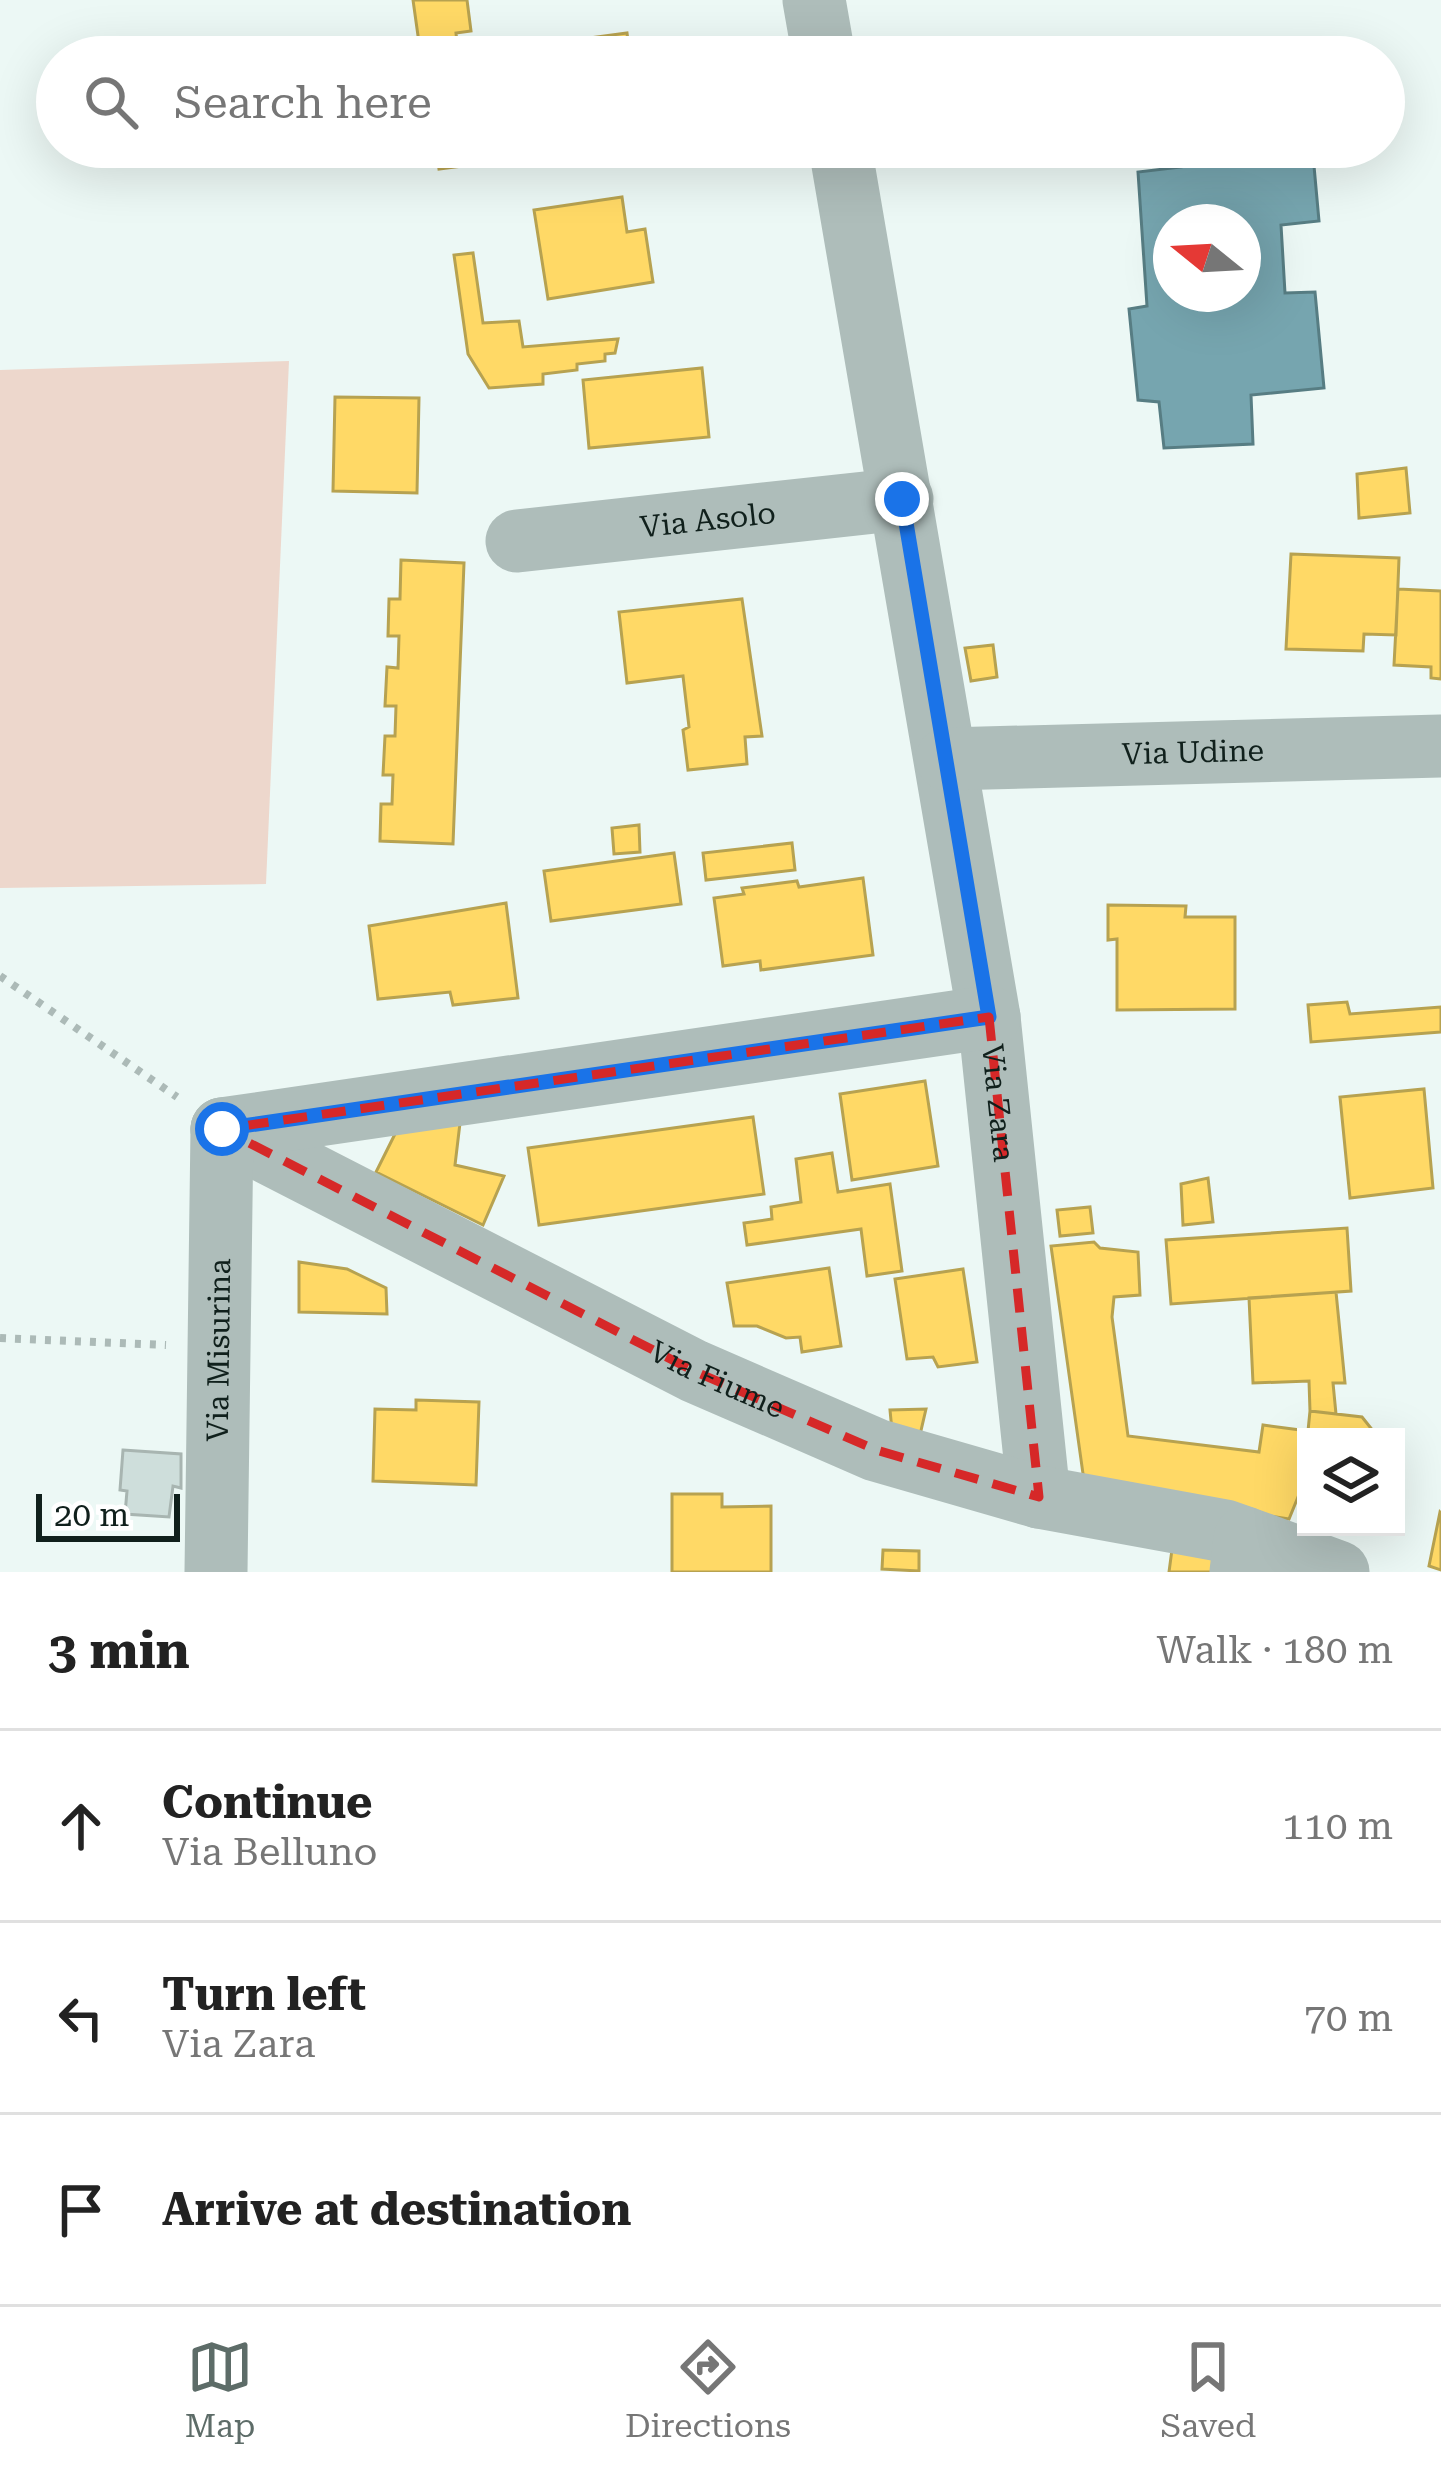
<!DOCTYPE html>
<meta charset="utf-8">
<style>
body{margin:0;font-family:"Roboto Serif",serif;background:#f6f6f6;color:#222}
.controls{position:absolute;right:36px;bottom:36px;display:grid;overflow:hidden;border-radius:0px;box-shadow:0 12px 48px #0002}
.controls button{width:108px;height:108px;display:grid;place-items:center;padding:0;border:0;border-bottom:3px solid #e0e0e0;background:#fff;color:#222;font:60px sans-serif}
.compass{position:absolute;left:1153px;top:204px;width:108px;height:108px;border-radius:50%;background:#fff;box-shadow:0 12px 48px #0002;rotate:288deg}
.scale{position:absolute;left:36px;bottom:30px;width:144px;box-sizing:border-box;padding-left:12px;border:6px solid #10201c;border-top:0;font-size:33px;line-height:42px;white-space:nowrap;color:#10201c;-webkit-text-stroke:9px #fff;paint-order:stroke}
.stop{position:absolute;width:36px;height:36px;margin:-27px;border:9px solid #1a73e8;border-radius:50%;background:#fff}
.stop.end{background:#1a73e8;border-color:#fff;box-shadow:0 3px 12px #0008}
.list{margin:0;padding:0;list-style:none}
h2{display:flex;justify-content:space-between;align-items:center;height:156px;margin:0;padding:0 48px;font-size:51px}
h2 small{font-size:39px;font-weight:400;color:#767676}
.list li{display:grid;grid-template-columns:78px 1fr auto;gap:36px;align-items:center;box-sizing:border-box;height:192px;padding:0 48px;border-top:3px solid #e0e0e0}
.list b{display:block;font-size:45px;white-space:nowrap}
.list p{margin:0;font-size:39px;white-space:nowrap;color:#767676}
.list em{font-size:39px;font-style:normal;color:#767676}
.icon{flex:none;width:66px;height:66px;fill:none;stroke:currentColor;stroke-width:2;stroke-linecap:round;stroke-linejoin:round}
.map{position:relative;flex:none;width:1441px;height:1572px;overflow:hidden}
.search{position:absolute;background:#fff;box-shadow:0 12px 48px #0002;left:36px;right:36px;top:36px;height:132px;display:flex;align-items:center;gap:30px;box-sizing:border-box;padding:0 42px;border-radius:66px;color:#767676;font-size:45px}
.sheet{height:732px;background:#fff}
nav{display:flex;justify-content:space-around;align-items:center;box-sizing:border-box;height:168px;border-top:3px solid #e0e0e0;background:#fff;font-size:33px;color:#767676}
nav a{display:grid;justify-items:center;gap:6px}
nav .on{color:#5d6c68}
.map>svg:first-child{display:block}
.forest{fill:#edd7cc}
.homes{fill:#ffd966;stroke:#b7a250;stroke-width:3}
.public{fill:#76a5af;stroke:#577d83;stroke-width:3;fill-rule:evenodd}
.building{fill:#cededb;stroke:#a8b5b1;stroke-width:3}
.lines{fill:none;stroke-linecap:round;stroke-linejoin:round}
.path{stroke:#acbab7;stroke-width:8;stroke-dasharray:6 9;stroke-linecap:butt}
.minor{stroke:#aebdba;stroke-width:63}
.route{stroke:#1a73e8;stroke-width:15}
.marked{fill:none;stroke:#d62828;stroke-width:9;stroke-dasharray:24 15;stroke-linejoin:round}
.labels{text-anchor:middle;stroke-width:12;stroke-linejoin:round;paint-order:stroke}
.street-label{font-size:30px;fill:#10201c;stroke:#fff}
</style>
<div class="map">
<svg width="1441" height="1572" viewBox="0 0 1441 1572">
<rect width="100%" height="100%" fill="#ecf8f5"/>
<path class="forest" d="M289 361 266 884 0 888V370Z"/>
<path class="homes" d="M413 0H467L471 31 456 33 458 53 421 57Z
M627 33 630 57H516L515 48Z
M436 147H461L463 166 439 169Z
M622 197 627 232 645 229 653 282 548 299 534 210Z
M473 253 483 323 519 321 523 347 618 339 615 353 605 354V361L577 364V370L543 374V384L489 388 468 354 454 255Z
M702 368 709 437 589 448 583 380Z
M335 397 419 398 417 493 333 491Z
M1406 468 1410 513 1359 518 1357 474Z
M1291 554 1399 558 1396 635 1364 634 1363 651 1286 649Z
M401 560 464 563 453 844 380 841 381 804H392L393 775H383L385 736H395L396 706H385L387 667 398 668 399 636H388L389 599H400Z
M1398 589 1441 591V679L1431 678V667L1394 665Z
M742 599 762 736 745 737 747 764 688 770 683 730 689 727 683 676 627 683 619 612Z
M993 645 997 677 971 681 965 648Z
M639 825 640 852 614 854 612 828Z
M792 843 795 870 706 880 703 853Z
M674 853 681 904 551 921 544 871Z
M863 878 873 955 761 970 760 961 723 966 714 898 744 894 742 888 797 881 799 887Z
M506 903 518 998 453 1005 450 992 378 999 369 926Z
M1108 905 1186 906 1185 917H1235V1009L1117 1010V939L1108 940Z
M1347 1002 1350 1014 1441 1007V1032L1311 1042 1308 1005Z
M925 1081 938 1166 852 1180 840 1094Z
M1424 1089 1433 1188 1350 1198 1340 1097Z
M753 1117 764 1194 539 1225 528 1148Z
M460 1123 455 1165 504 1176 483 1225 376 1172 397 1130Z
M832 1153 838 1192 890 1184 902 1271 867 1276 861 1229 747 1245 744 1223 772 1219 771 1207 801 1202 796 1159Z
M1208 1178 1213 1222 1183 1225 1181 1184Z
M1090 1207 1093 1233 1060 1236 1057 1210Z
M1347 1228 1351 1291 1171 1304 1166 1240Z
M1094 1242 1100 1248 1138 1252 1140 1295 1114 1297 1112 1317 1128 1436 1259 1452 1263 1425 1308 1431 1310 1411 1362 1417 1378 1437H1306V1499L1298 1497 1289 1519 1085 1488 1051 1246Z
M299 1262 347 1269 386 1288 387 1314 299 1312Z
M829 1268 841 1346 802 1352 800 1337 786 1338 757 1326H734L727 1283Z
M963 1269 977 1362 938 1367 933 1357 907 1359 895 1279Z
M1336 1292 1345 1383H1333L1336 1414 1310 1411 1309 1381 1253 1383 1249 1298Z
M416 1400 479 1402 476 1485 373 1481 375 1409 416 1410Z
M926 1409 919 1439 892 1431 890 1410Z
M672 1494H722V1507L771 1506V1572H672Z
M1440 1512 1441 1513V1570L1429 1566Z
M1173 1542 1220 1547 1217 1572H1169Z
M883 1550 919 1551V1571L882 1569Z"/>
<path class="public" d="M1179 147H1233L1235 162 1313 155 1319 221 1281 225 1285 293 1315 292 1324 388 1251 395 1253 444 1164 448 1159 402 1138 400 1129 309 1147 306 1138 172 1181 167ZM1171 222H1243V294H1171Z"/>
<path class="building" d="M123 1450 181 1454V1488L173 1486 169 1517 125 1514 127 1491 120 1490Z"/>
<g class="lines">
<path class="path" d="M0 976 177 1097
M0 1338 166 1345"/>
<g class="minor">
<path d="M814 0 824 57"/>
<path id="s1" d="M840 147 989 1017 1039 1497"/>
<path id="s2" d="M517 541 902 499"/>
<path id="s3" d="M947 759 1441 746"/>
<path id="s4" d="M222 1129 694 1371 876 1450 1039 1497 1225 1531 1245 1538"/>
<path d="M222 1129 989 1017"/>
<path id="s5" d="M216 1572 222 1129"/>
<path d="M1241 1572 1245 1538 1338 1572"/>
</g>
</g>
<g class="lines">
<path class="route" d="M222 1129 989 1017 902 499"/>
</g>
<path class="marked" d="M989 1017 1039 1497 876 1450 694 1371 222 1129Z"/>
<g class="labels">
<g class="street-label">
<text dy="10" stroke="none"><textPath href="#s2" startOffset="192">Via Asolo</textPath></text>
<text dy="10" stroke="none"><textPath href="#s3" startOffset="246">Via Udine</textPath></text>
<text dy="10" stroke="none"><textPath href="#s1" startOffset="969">Via Zara</textPath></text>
<text dy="10" stroke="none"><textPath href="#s5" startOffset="222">Via Misurina</textPath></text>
<text dy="10" stroke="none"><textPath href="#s4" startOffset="555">Via Fiume</textPath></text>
</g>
</g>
</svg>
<div class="controls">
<button><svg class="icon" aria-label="layers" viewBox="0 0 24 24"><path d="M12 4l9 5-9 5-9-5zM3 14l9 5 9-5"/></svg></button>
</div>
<svg class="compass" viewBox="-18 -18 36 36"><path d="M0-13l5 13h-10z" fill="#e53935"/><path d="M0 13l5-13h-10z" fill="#767676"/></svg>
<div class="scale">20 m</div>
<div class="stop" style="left:222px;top:1129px"></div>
<div class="stop end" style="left:902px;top:499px"></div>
<div class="search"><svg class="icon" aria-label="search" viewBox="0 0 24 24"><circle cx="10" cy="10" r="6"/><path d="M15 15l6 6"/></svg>Search here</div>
</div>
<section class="sheet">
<h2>3 min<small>Walk · 180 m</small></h2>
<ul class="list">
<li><svg class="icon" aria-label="ahead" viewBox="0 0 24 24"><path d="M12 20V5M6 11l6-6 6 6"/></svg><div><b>Continue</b><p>Via Belluno</p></div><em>110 m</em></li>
<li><svg class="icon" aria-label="left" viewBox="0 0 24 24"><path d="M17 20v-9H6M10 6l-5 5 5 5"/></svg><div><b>Turn left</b><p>Via Zara</p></div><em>70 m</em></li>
<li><svg class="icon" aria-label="arrive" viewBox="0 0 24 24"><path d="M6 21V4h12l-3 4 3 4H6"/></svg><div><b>Arrive at destination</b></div></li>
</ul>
</section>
<nav>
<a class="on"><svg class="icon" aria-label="map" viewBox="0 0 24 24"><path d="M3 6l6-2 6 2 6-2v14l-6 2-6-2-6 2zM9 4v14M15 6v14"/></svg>Map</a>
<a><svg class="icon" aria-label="directions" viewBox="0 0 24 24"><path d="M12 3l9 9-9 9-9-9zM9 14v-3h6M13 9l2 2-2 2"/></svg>Directions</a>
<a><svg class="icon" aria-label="saved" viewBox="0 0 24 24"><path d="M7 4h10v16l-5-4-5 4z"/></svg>Saved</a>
</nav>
